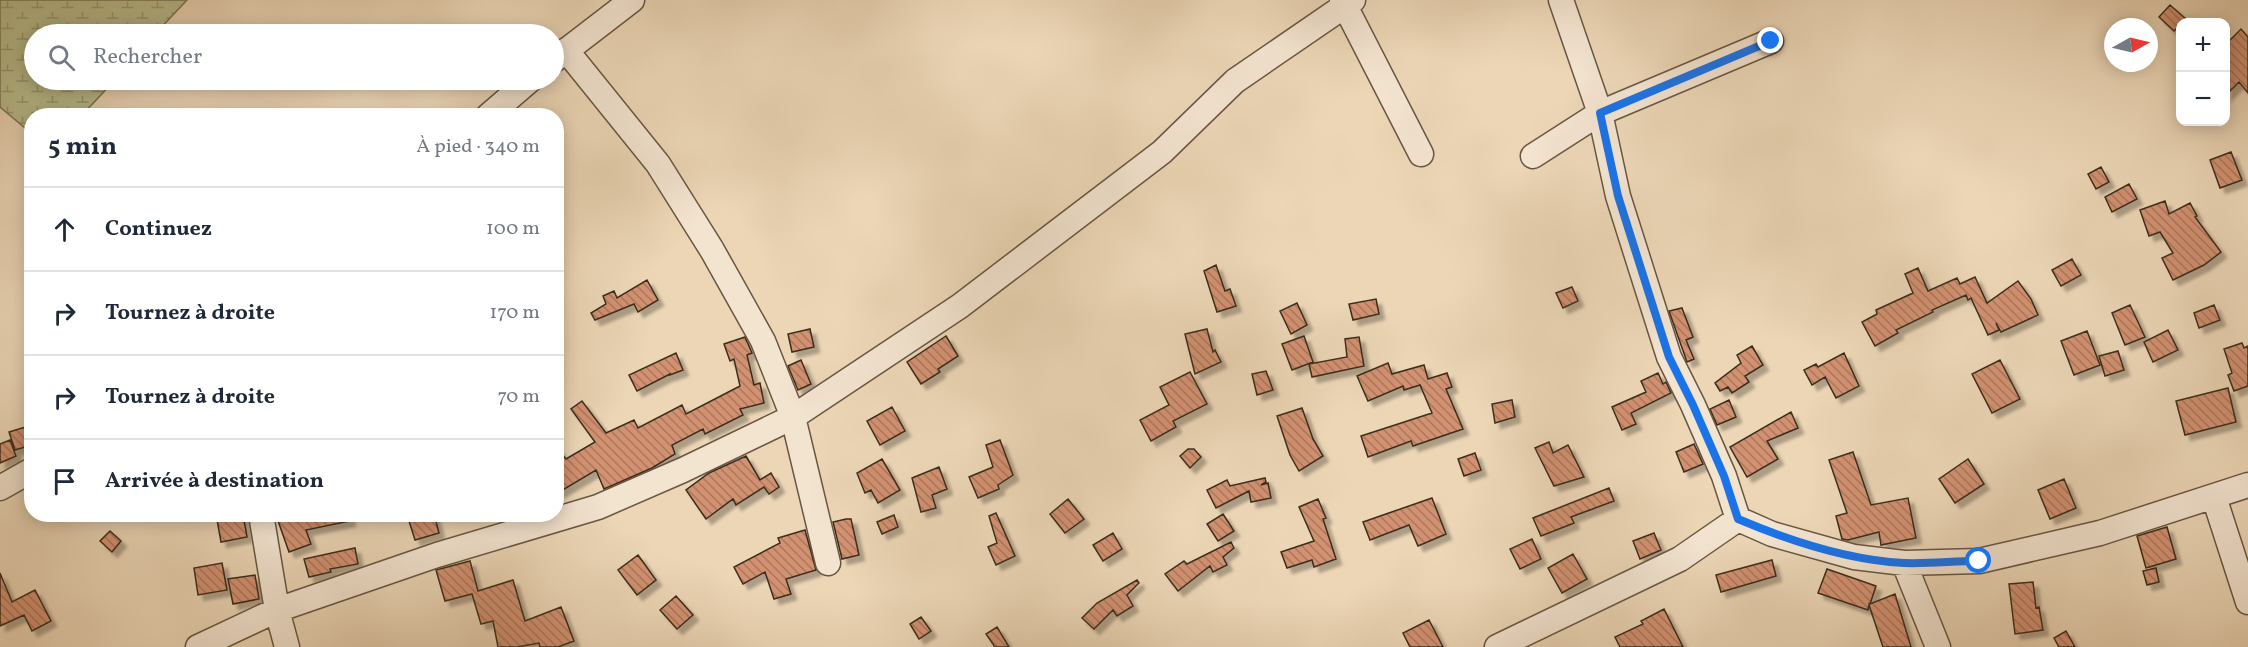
<!DOCTYPE html>
<html lang="fr">
<meta charset="utf-8">
<style>
body{margin:0;font-family:Vollkorn,serif;background:#f2f2f3;color:#1f2937}
.controls{position:absolute;right:18px;top:18px;display:grid;overflow:hidden;border-radius:12px;box-shadow:0 3px 15px #0003}
.controls button{width:54px;height:54px;display:grid;place-items:center;padding:0;border:0;border-bottom:2px solid #e0e1e3;background:#fff;color:#1f2937;font:30px sans-serif}
.compass{position:absolute;left:2104px;top:18px;width:54px;height:54px;border-radius:50%;background:#fff;box-shadow:0 3px 15px #0003;rotate:82deg}
.stop{position:absolute;width:18px;height:18px;margin:-14px;border:4px solid #1a73e8;border-radius:50%;background:#fff}
.stop.end{background:#1a73e8;border-color:#fff;box-shadow:0 2px 6px #0008}
.list{margin:0;padding:0;list-style:none}
h2{display:flex;justify-content:space-between;align-items:center;height:78px;margin:0;padding:0 24px;font-size:26px}
h2 small{font-size:20px;font-weight:400;color:#747a83}
.list li{display:grid;grid-template-columns:39px 1fr auto;gap:18px;align-items:center;box-sizing:border-box;height:84px;padding:0 24px;border-top:2px solid #e0e1e3}
.list b{display:block;font-size:22px;white-space:nowrap}
.list em{font-size:20px;font-style:normal;color:#747a83}
.icon{flex:none;width:33px;height:33px;fill:none;stroke:currentColor;stroke-width:2;stroke-linecap:round;stroke-linejoin:round}
.map{position:relative;flex:none;width:2248px;height:647px;overflow:hidden}
.search{position:absolute;background:#fff;box-shadow:0 3px 15px #0003;left:24px;top:24px;width:540px;height:66px;display:flex;align-items:center;gap:15px;box-sizing:border-box;padding:0 21px;border-radius:33px;color:#747a83;font-size:22px}
.panel{position:absolute;background:#fff;box-shadow:0 3px 15px #0003;left:24px;top:108px;width:540px;height:414px;border-radius:24px}
.map>svg:first-child{display:block}
.wetland{fill:url(#wetland-marsh);stroke:#7a7554;stroke-width:1.5}
.building{fill:url(#building-back-hatch);stroke:#3b2d1b;stroke-width:1.5;filter:url(#shadow)}
.lines{fill:none;stroke-linecap:round;stroke-linejoin:round}
.minor-casing{stroke:#675742;stroke-width:27}
.minor{stroke:#f3e4d0;stroke-width:24}
.route{stroke:#1a73e8;stroke-width:8}
</style>
<div class="map">
<svg width="2248" height="647" viewBox="0 0 2248 647">
<defs>
<pattern id="wetland-marsh" width="20" height="14" patternUnits="userSpaceOnUse" patternTransform="scale(1.5)"><rect width="20" height="14" fill="#b9bd8d"/><path d="M1 5h8M5 5V1M11 12h8M15 12V8" fill="none" stroke="#989a72"/></pattern>
<pattern id="building-back-hatch" width="6" height="6" patternUnits="userSpaceOnUse" patternTransform="scale(1.5)"><rect width="6" height="6" fill="#d29171"/><path d="M-1 5l2 2M0 0l6 6M5-1l2 2" fill="none" stroke="#ac775c"/></pattern>
<filter id="shadow"><feDropShadow dx="5.5" dy="5.5" stdDeviation="1.5" flood-color="#0004"/></filter>
</defs>
<rect width="100%" height="100%" fill="#ecd6b6"/>
<filter id="stains"><feTurbulence type="fractalNoise" baseFrequency=".00333" numOctaves="4"/><feColorMatrix values="0 0 0 0 .2 0 0 0 0 .09 0 0 0 0 .02 0 0 0 .5 -.17"/></filter>
<radialGradient id="worn" r=".72"><stop offset=".6" stop-color="#630" stop-opacity="0"/><stop offset="1" stop-color="#630" stop-opacity=".3"/></radialGradient>
<path class="wetland" d="M0 0H187L155 34H34V80H115L82 115 32 116 31 133 0 107Z"/>
<path class="building" d="M2170 5 2186 19 2174 31 2159 17Z
M2241 29 2248 37V93L2239 82 2226 95V44Z
M2231 152 2242 180 2220 188 2210 160Z
M2101 167 2109 182 2096 189 2088 174Z
M2129 184 2137 199 2112 212 2105 197Z
M2165 201 2169 214 2190 203 2197 216 2195 217 2221 252 2204 265 2173 280 2162 258 2173 253 2160 232 2149 236 2140 210Z
M2072 259 2081 275 2061 286 2052 270Z
M1216 265 1225 291 1230 289 1236 306 1217 312 1204 271Z
M1918 268 1928 291 1957 278 1960 284 1975 277 1987 303 2018 281 2031 299 2038 315 2001 332 1996 323 1999 330 1988 335 1971 298 1968 300 1966 295 1932 310 1933 312 1896 330 1898 333 1875 346 1862 322 1877 314 1876 310 1913 293 1905 274Z
M647 280 658 300 638 312 634 304 595 320 591 313 606 304 603 296 614 291 617 298Z
M1572 287 1578 301 1563 308 1556 293Z
M1376 299 1379 314 1353 320 1349 304Z
M1297 303 1307 325 1291 334 1280 311Z
M2130 305 2145 337 2125 345 2112 313Z
M2214 305 2220 320 2199 328 2194 313Z
M1682 308 1693 337 1686 340 1694 359 1687 362 1669 311Z
M810 329 814 347 792 352 788 334Z
M1207 329 1213 352 1215 350 1221 362 1195 374 1185 334Z
M2168 330 2178 350 2153 362 2144 342Z
M2087 331 2100 365 2074 375 2061 341Z
M946 336 958 356 938 369 940 372 921 384 907 362Z
M1304 336 1313 362 1292 370 1282 344Z
M745 337 752 353 747 355 754 385 760 383 764 403 740 409 743 415 705 434 703 429 672 445 675 454 652 468 604 489 596 470 556 494V447L566 459 595 442 571 409 582 401 606 433 634 420 638 428 682 405 686 414 740 386 734 359 730 361 724 344Z
M1359 337 1364 366 1312 377 1309 364 1347 357 1345 339Z
M2242 343 2244 348 2248 346V386L2234 391 2228 375 2232 373 2224 349Z
M1752 346 1763 365 1745 376 1749 382 1732 393 1728 387 1720 391 1715 383 1741 363 1737 355Z
M2118 351 2124 370 2105 376 2099 356Z
M676 353 683 370 670 375V374L637 391 629 375Z
M1844 353 1859 386 1836 398 1825 377 1812 385 1804 370 1816 364 1818 367Z
M801 360 811 384 798 390 788 366Z
M2000 360 2020 399 1992 413 1972 374Z
M1388 363 1392 374 1424 365 1428 379 1447 373 1452 387 1446 389 1463 429 1413 446 1411 441 1368 457 1361 436 1432 413 1420 385 1404 390 1403 386 1368 401 1357 376Z
M1266 371 1273 390 1257 395 1252 374Z
M1190 372 1207 404 1173 421 1176 427 1151 441 1140 420 1169 405 1160 387Z
M1658 373 1663 384 1666 382 1671 393 1631 413 1636 424 1622 430 1612 407 1646 392 1641 381Z
M2228 388 2236 422 2185 435 2176 401Z
M1512 400 1515 417 1495 423 1492 404Z
M1729 400 1736 417 1717 425 1710 409Z
M892 407 905 431 880 445 867 421Z
M1302 408 1313 439 1323 456 1299 471 1290 455 1277 416Z
M1791 412 1798 428 1767 441 1778 459 1747 477 1730 447Z
M32 425V445L15 450 9 432Z
M10 440 16 456 0 463V444Z
M1000 440 1013 475 998 485 999 489 978 498 969 477 993 467 986 445Z
M1549 442 1553 453 1568 445 1584 477 1554 486 1535 448Z
M1694 444 1703 464 1684 472 1676 452Z
M1188 449H1194L1201 457 1190 468 1180 456Z
M1853 452 1871 505 1908 498 1916 538 1881 545 1879 532 1848 540 1842 539 1836 516 1847 513 1829 460Z
M1475 453 1481 470 1464 476 1458 459Z
M746 456 760 480 771 473 779 487 769 494 764 487 736 505 733 499 706 519 686 490 709 473Z
M882 459 900 490 878 503 871 490 865 493 857 473Z
M1968 459 1984 484 1955 503 1939 479Z
M939 467 947 489 932 495 936 508 921 512 912 478Z
M1265 478 1266 482 1261 485 1268 483 1271 498 1251 502 1249 491 1216 508 1207 490 1227 480 1230 486Z
M2064 479 2076 508 2050 519 2038 490Z
M1609 488 1614 501 1571 517 1574 523 1541 536 1533 518Z
M1432 498 1446 534 1418 546 1409 525 1370 540 1363 522Z
M1068 499 1084 519 1065 533 1050 514Z
M1318 499 1326 518 1323 519 1336 559 1314 567 1312 560 1287 568 1281 552 1314 541 1299 507Z
M996 513 1015 556 996 565 988 547 997 543 989 516Z
M216 514H243L247 537 221 542Z
M288 514H349L350 521 306 530 311 544 289 552 277 518Z
M434 514 439 533 415 540 409 521Z
M1223 514 1234 531 1218 541 1207 524Z
M894 515 898 527 882 534 877 522Z
M846 519H851L859 555 842 559 833 522Z
M2167 527 2176 559 2146 568 2137 536Z
M805 530 816 570 786 579 791 594 774 599 765 572 743 584 734 567 780 543 778 538Z
M110 531 121 541 112 552 100 541Z
M1113 533 1122 549 1103 561 1093 545Z
M1654 533 1661 550 1640 559 1633 541Z
M1532 539 1541 559 1520 569 1510 549Z
M1231 542 1234 548 1223 557 1227 565 1213 572 1210 566 1178 591 1165 574 1184 561 1187 564Z
M355 548 358 564 330 569 331 572 309 577 304 559Z
M1573 554 1587 579 1562 593 1548 568Z
M638 555 656 580 637 595 618 570Z
M1772 560 1776 576 1721 592 1716 575Z
M470 561 478 591 513 580 525 621 561 607 574 641 558 647H540L539 643 517 647H498L493 621 481 624 472 594 445 601 436 570Z
M222 563 227 590 198 595 194 568Z
M2156 568 2159 582 2147 585 2143 571Z
M1827 569 1876 586 1870 604 1895 594 1911 647H1883L1869 605 1868 610 1818 593Z
M0 573 12 602 35 590 51 621 32 631 24 615 0 626Z
M255 575 259 599 233 604 228 579Z
M1137 580 1139 583 1127 595 1133 606 1117 616 1113 610 1094 629 1082 618 1097 603Z
M2033 582 2036 608 2039 607 2043 630 2015 634 2009 584Z
M676 596 693 615 677 629 660 610Z
M1664 609 1683 647H1620L1615 637 1643 624 1641 621Z
M921 617 931 631 919 639 910 624Z
M1429 620 1443 647H1410L1403 633Z
M997 627 1009 647H995L986 634Z
M2066 631 2075 647H2059L2054 638Z"/>
<g class="lines">
<g class="minor-casing">
<path id="minor" d="M1342 0 1421 154
M1561 0 1600 113 1618 196 1669 357 1693 405 1724 476 1738 519 1772 534 1854 557 1904 563 1979 561 2100 533 2248 485
M566 50 658 164 712 250 763 341 793 417 828 563
M554 60 632 0
M488 116 530 80
M1533 156 1600 113 1771 41
M0 488 32 470
M2214 497 2248 602
M261 514 277 610 287 647
M1904 563 1938 647
M198 647 277 610 437 555 598 507 683 470 793 417 960 306 1162 152 1235 81 1353 0
M1497 647 1680 559 1738 519"/>
</g>
<use href="#minor" class="minor"/>
</g>
<g class="lines">
<path class="route" d="M1771 41 1600 113 1618 196 1669 357 1693 405 1724 476 1738 519C1790 541 1847 560 1904 563 1929 564 1954 561 1979 561"/>
</g>
<rect width="100%" height="100%" filter="url(#stains)"/>
<rect width="100%" height="100%" fill="url(#worn)"/>
</svg>
<div class="controls">
<button>+</button>
<button>−</button>
</div>
<svg class="compass" viewBox="-18 -18 36 36"><path d="M0-13l5 13h-10z" fill="#e53935"/><path d="M0 13l5-13h-10z" fill="#747a83"/></svg>
<div class="stop" style="left:1979px;top:561px"></div>
<div class="stop end" style="left:1771px;top:41px"></div>
<div class="search"><svg class="icon" aria-label="search" viewBox="0 0 24 24"><circle cx="10" cy="10" r="6"/><path d="M15 15l6 6"/></svg>Rechercher</div>
<section class="panel">
<h2>5 min<small>À pied · 340 m</small></h2>
<ul class="list">
<li><svg class="icon" aria-label="ahead" viewBox="0 0 24 24"><path d="M12 20V5M6 11l6-6 6 6"/></svg><div><b>Continuez</b></div><em>100 m</em></li>
<li><svg class="icon" aria-label="right" viewBox="0 0 24 24"><path d="M7 20v-9h11M14 6l5 5-5 5"/></svg><div><b>Tournez à droite</b></div><em>170 m</em></li>
<li><svg class="icon" aria-label="right" viewBox="0 0 24 24"><path d="M7 20v-9h11M14 6l5 5-5 5"/></svg><div><b>Tournez à droite</b></div><em>70 m</em></li>
<li><svg class="icon" aria-label="arrive" viewBox="0 0 24 24"><path d="M6 21V4h12l-3 4 3 4H6"/></svg><div><b>Arrivée à destination</b></div></li>
</ul>
</section>
</div>
